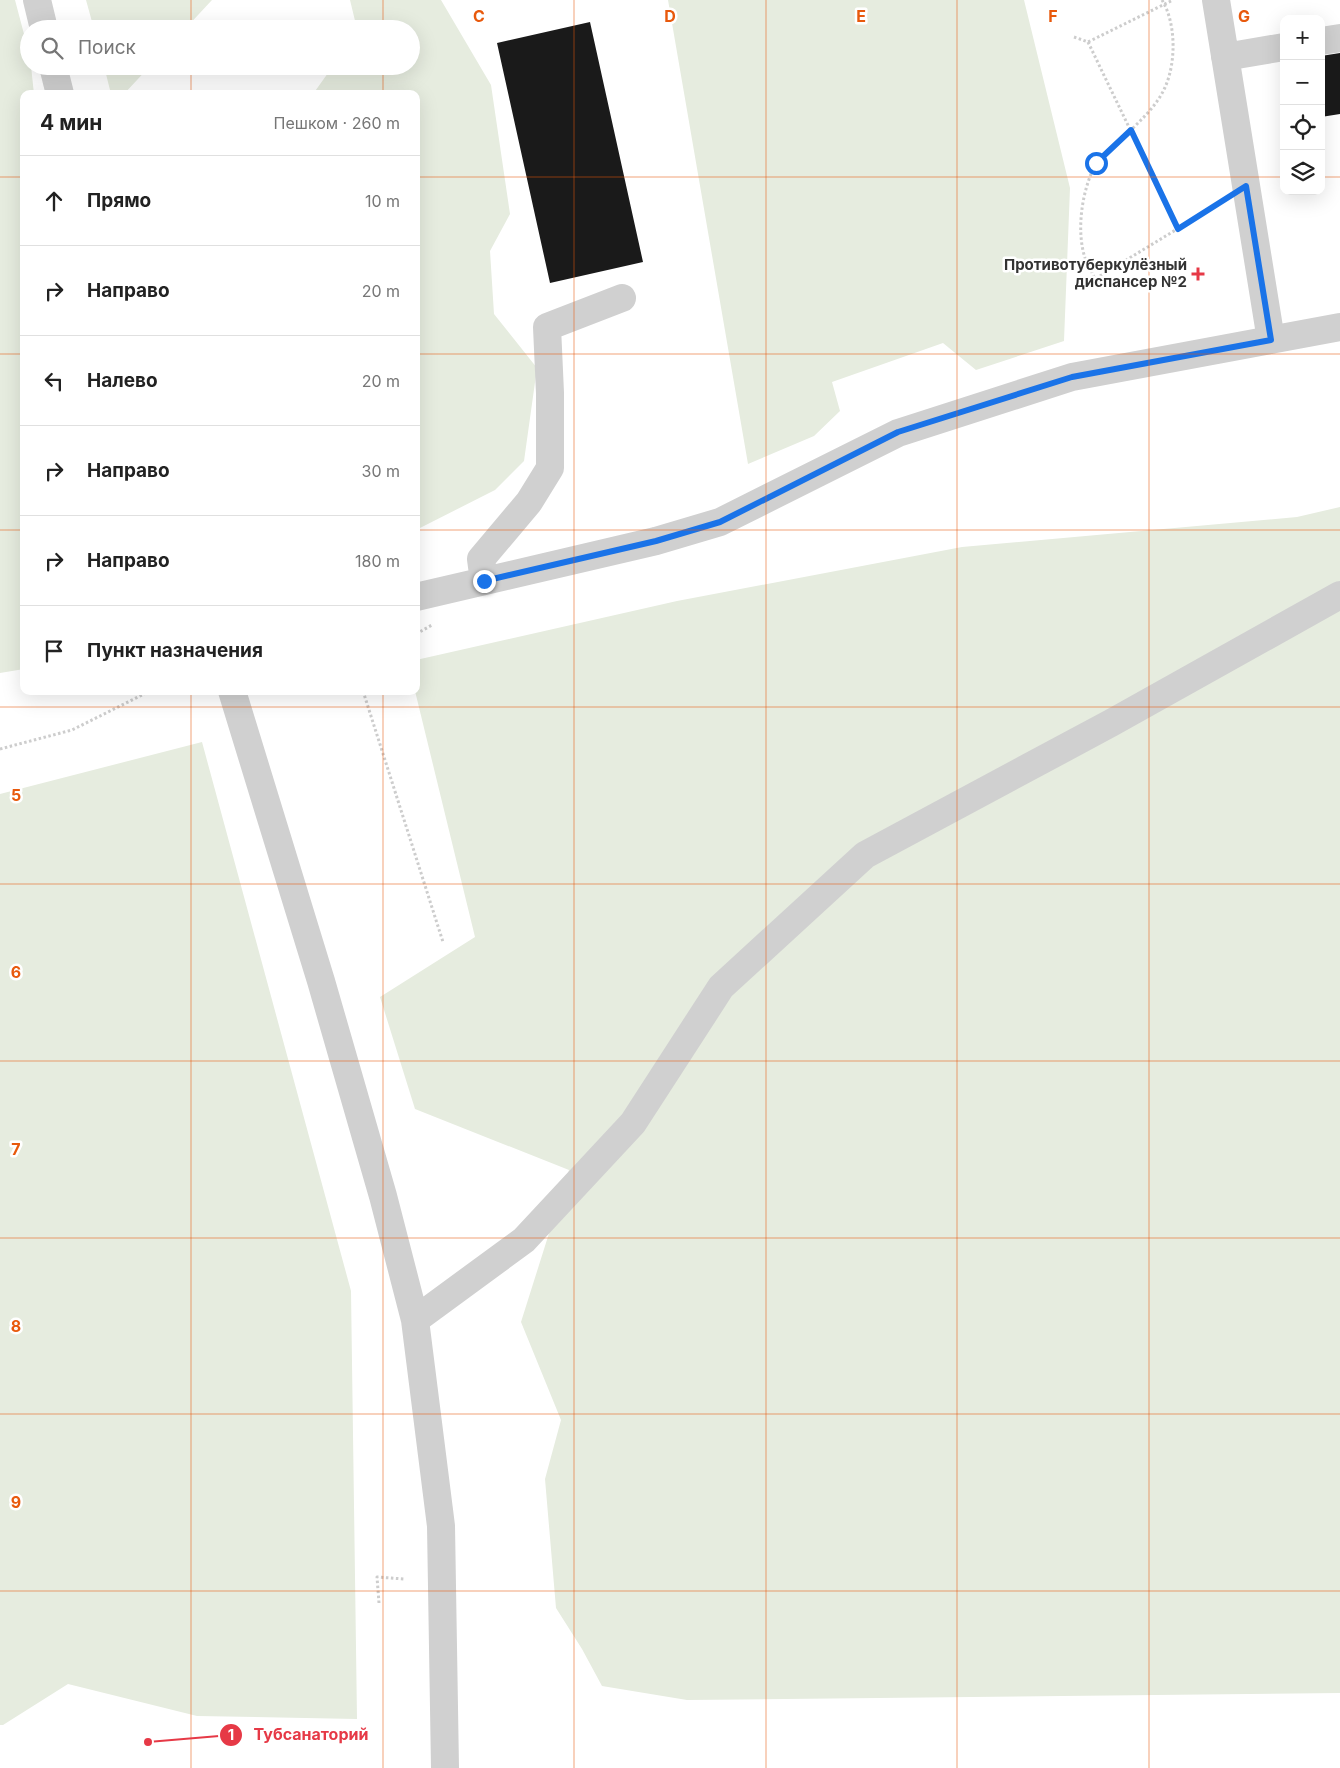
<!DOCTYPE html>
<html lang="ru">
<meta charset="utf-8">
<style>
body{margin:0;font-family:Inter,sans-serif;background:#f2f2f2;color:#222}
.controls{position:absolute;right:15px;top:15px;display:grid;overflow:hidden;border-radius:10px;box-shadow:0 5px 20px #0002}
.controls button{width:45px;height:45px;display:grid;place-items:center;padding:0;border:0;border-bottom:1px solid #e0e0e0;background:#fff;color:#222;font:25px sans-serif}
.stop{position:absolute;width:15px;height:15px;margin:-11px;border:4px solid #1a73e8;border-radius:50%;background:#fff}
.stop.end{background:#1a73e8;border-color:#fff;box-shadow:0 1px 5px #0008}
.list{margin:0;padding:0;list-style:none}
h2{display:flex;justify-content:space-between;align-items:center;height:65px;margin:0;padding:0 20px;font-size:21px}
h2 small{font-size:16px;font-weight:400;color:#767676}
.list li{display:grid;grid-template-columns:32px 1fr auto;gap:15px;align-items:center;box-sizing:border-box;height:90px;padding:0 20px;border-top:1px solid #e0e0e0}
.list b{display:block;font-size:19px;white-space:nowrap}
.list em{font-size:16px;font-style:normal;color:#767676}
.icon{flex:none;width:28px;height:28px;fill:none;stroke:currentColor;stroke-width:2;stroke-linecap:round;stroke-linejoin:round}
.map{position:relative;flex:none;width:1340px;height:1768px;overflow:hidden}
.search{position:absolute;background:#fff;box-shadow:0 5px 20px #0002;left:20px;top:20px;width:400px;height:55px;display:flex;align-items:center;gap:12px;box-sizing:border-box;padding:0 18px;border-radius:28px;color:#767676;font-size:19px}
.panel{position:absolute;background:#fff;box-shadow:0 5px 20px #0002;left:20px;top:90px;width:400px;height:605px;border-radius:10px}
.map>svg:first-child{display:block}
.green{fill:#e6ecdf}
.building{fill:#1a1a1a}
.lines{fill:none;stroke-linecap:round;stroke-linejoin:round}
.path{stroke:#cdcdcd;stroke-width:3;stroke-dasharray:2.5 2.5;stroke-linecap:butt}
.minor{stroke:#d0d0d0;stroke-width:28}
.route{stroke:#1a73e8;stroke-width:6}
.grid{fill:none;stroke:#e8590c;stroke-width:1;stroke-opacity:0.55}
.poi-dot{fill:#e63946;stroke:#fff;stroke-width:2}
.labels{text-anchor:middle;stroke-width:5;stroke-linejoin:round;paint-order:stroke}
.poi-label{font-size:15px;font-weight:bold;fill:#333;stroke:#fff;text-anchor:end}
.grid-label{font-size:16px;text-anchor:middle;font-weight:bold;fill:#e8590c;stroke:#fff;stroke-width:5;stroke-linejoin:round;paint-order:stroke}
.leader{fill:none;stroke:#e63946;stroke-width:2}
.callout-dot{fill:#e63946;stroke:#fff;stroke-width:2}
.mark-label{font-size:15px;text-anchor:middle;font-weight:bold;fill:#fff}
.callout-label{font-size:16px;text-anchor:middle;font-weight:bold;fill:#e63946;stroke:#fff;stroke-width:5;stroke-linejoin:round;paint-order:stroke}
</style>
<div class="map">
<svg width="1340" height="1768" viewBox="0 0 1340 1768">
<rect width="100%" height="100%" fill="#fff"/>
<path class="green" d="M0 0H15L29 53V66H31L34 94H24V669L0 673Z
M86 0H212L185 29H94Z
M350 0H441L491 85 510 214 490 251 494 314 537 368 524 461 495 490 416 530V94H313L333 66H411V29H357Z
M668 0H1024L1070 188 1064 341 976 370 943 343 832 382 840 411 814 436 748 464Z
M104 66H150L124 94H111Z
M1340 507V1693L687 1700 602 1686 582 1649 556 1608 545 1479 561 1420 521 1322 569 1170 415 1109 380 997 475 937 415 691 416 660 677 601 962 547 1297 517Z
M202 742 351 1291 357 1719 197 1716 68 1684 3 1725H0V794Z"/>
<path class="building" d="M590 22 643 262 550 283 497 43Z
M1340 53V114L1321 117V56Z"/>
<g class="lines">
<path class="path" d="M1162 0C1176 23 1176 61 1166 85 1159 103 1144 117 1131 130 1122 139 1100 155 1095 165 1082 191 1076 230 1085 258 1088 265 1092 272 1095 279L1220 203
M1074 37 1088 42 1173 0
M1088 42 1178 229
M416 634 432 625
M363 691 443 942
M0 749 72 730 150 691
M379 1603 377 1577 404 1579"/>
<path class="minor" d="M37 0 44 29
M1216 0 1271 340
M1321 41 1340 38
M1225 57 1284 47
M53 66 60 94
M484 581 481 559 529 502 550 468V393L547 327 622 298
M416 597 656 541 720 522 898 433 1072 377 1340 327
M232 691 321 981 383 1196 415 1320 441 1526 445 1768
M415 1320 524 1240 633 1123 721 987 865 855 1111 723 1340 595"/>
</g>
<g class="lines">
<path class="route" d="M484 581 656 541 720 522 898 432 1072 377 1271 340 1246 186 1178 229 1131 130 1096 163"/>
</g>
<path class="grid" d="M191 0V29M383 0V29M574 0V1768M766 0V1768M957 0V1768M1149 0V1768M191 66V94M383 66V94M0 177H24M416 177H1284M1321 177H1340M0 354H24M416 354H1340M0 530H24M416 530H1340M191 691V1768M383 691V1768M0 707H1340M0 884H1340M0 1061H1340M0 1238H1340M0 1414H1340M0 1591H1340"/>
<path class="poi-dot" d="M1195.5 266.5h5v5h5v5h-5v5h-5v-5h-5v-5h5z"/>
<g class="labels">
<g class="poi-label">
<text x="1187" y="270">Противотуберкулёзный<tspan x="1187" dy="17">диспансер №2</tspan></text>
</g>
</g>
<g class="grid-label">
<text x="479" y="22">C</text>
<text x="670" y="22">D</text>
<text x="861" y="22">E</text>
<text x="1053" y="22">F</text>
<text x="1244" y="22">G</text>
<text x="16" y="801">5</text>
<text x="16" y="978">6</text>
<text x="16" y="1155">7</text>
<text x="16" y="1332">8</text>
<text x="16" y="1508">9</text>
</g>
<path class="leader" d="M148 1742L231 1735"/>
<g class="callout-dot">
<circle cx="148" cy="1742" r="5"/>
<circle cx="231" cy="1735" r="12"/>
</g>
<g class="mark-label">
<text x="231" y="1740">1</text>
</g>
<g class="callout-label">
<text x="311" y="1740">Тубсанаторий</text>
</g>
</svg>
<div class="controls">
<button>+</button>
<button>−</button>
<button><svg class="icon" aria-label="locate" viewBox="0 0 24 24"><circle cx="12" cy="12" r="6"/><path d="M12 2v4M12 18v4M2 12h4M18 12h4"/></svg></button>
<button><svg class="icon" aria-label="layers" viewBox="0 0 24 24"><path d="M12 4l9 5-9 5-9-5zM3 14l9 5 9-5"/></svg></button>
</div>
<div class="stop" style="left:1096px;top:163px"></div>
<div class="stop end" style="left:484px;top:581px"></div>
<div class="search"><svg class="icon" aria-label="search" viewBox="0 0 24 24"><circle cx="10" cy="10" r="6"/><path d="M15 15l6 6"/></svg>Поиск</div>
<section class="panel">
<h2>4 мин<small>Пешком · 260 m</small></h2>
<ul class="list">
<li><svg class="icon" aria-label="ahead" viewBox="0 0 24 24"><path d="M12 20V5M6 11l6-6 6 6"/></svg><div><b>Прямо</b></div><em>10 m</em></li>
<li><svg class="icon" aria-label="right" viewBox="0 0 24 24"><path d="M7 20v-9h11M14 6l5 5-5 5"/></svg><div><b>Направо</b></div><em>20 m</em></li>
<li><svg class="icon" aria-label="left" viewBox="0 0 24 24"><path d="M17 20v-9H6M10 6l-5 5 5 5"/></svg><div><b>Налево</b></div><em>20 m</em></li>
<li><svg class="icon" aria-label="right" viewBox="0 0 24 24"><path d="M7 20v-9h11M14 6l5 5-5 5"/></svg><div><b>Направо</b></div><em>30 m</em></li>
<li><svg class="icon" aria-label="right" viewBox="0 0 24 24"><path d="M7 20v-9h11M14 6l5 5-5 5"/></svg><div><b>Направо</b></div><em>180 m</em></li>
<li><svg class="icon" aria-label="arrive" viewBox="0 0 24 24"><path d="M6 21V4h12l-3 4 3 4H6"/></svg><div><b>Пункт назначения</b></div></li>
</ul>
</section>
</div>
